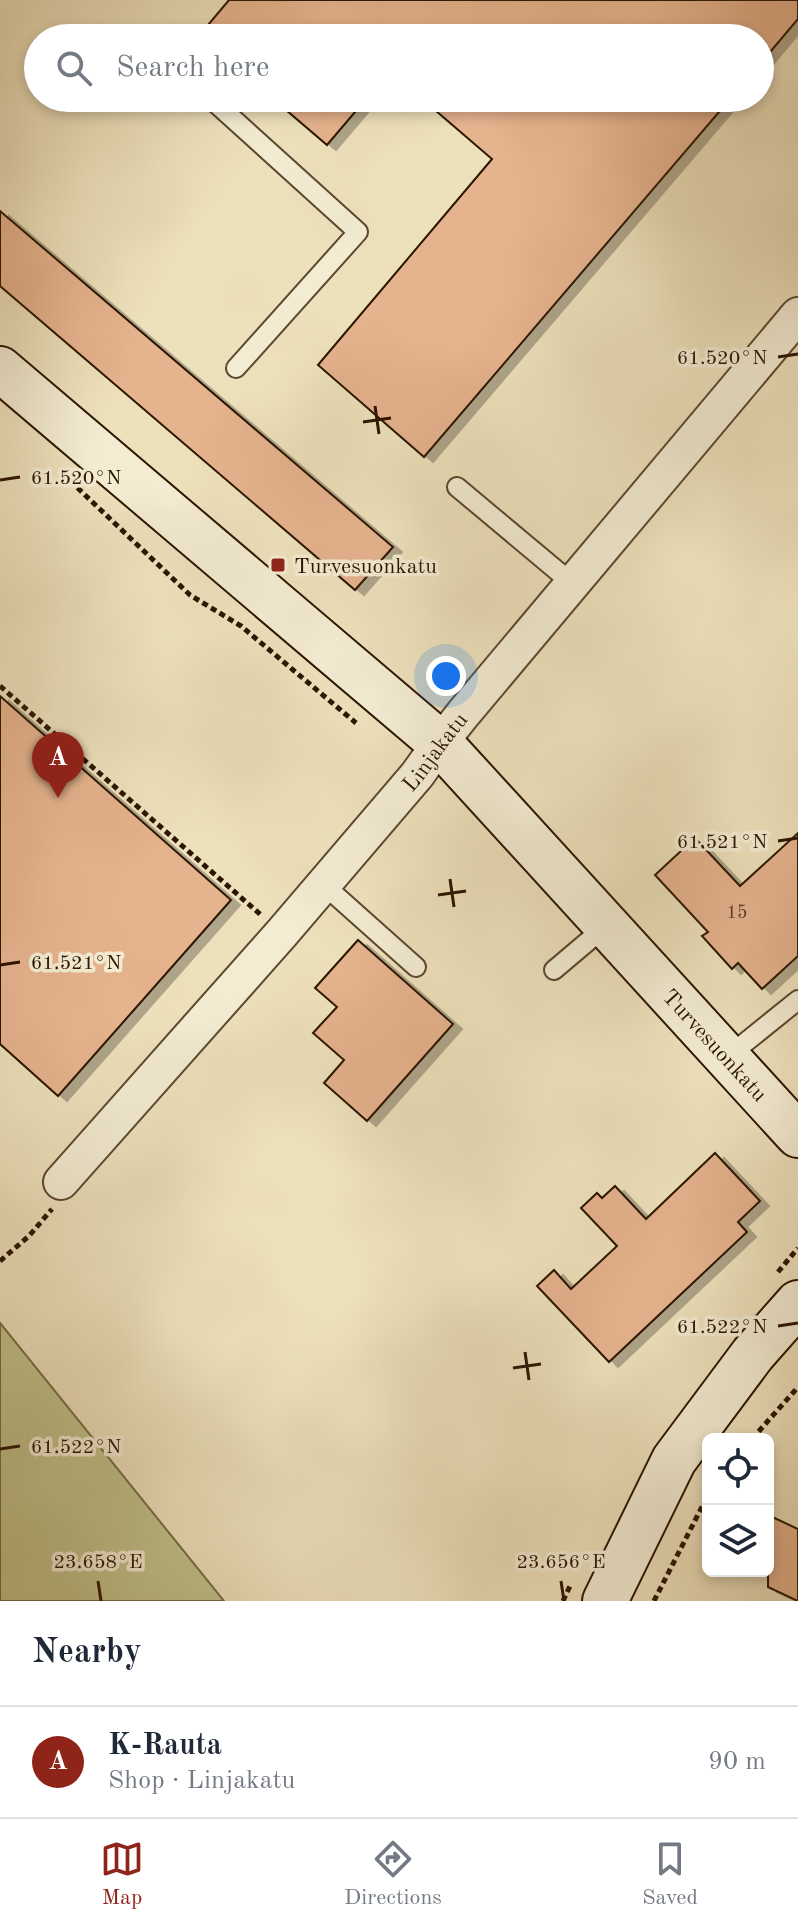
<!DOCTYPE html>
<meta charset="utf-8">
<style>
body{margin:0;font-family:"Old Standard TT",serif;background:#f6f6f7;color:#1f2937}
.controls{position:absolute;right:24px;bottom:24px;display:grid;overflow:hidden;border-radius:12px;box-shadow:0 4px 12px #0003}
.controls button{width:72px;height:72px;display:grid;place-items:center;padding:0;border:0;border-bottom:2px solid #e0e1e3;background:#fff;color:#1f2937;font:40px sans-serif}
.you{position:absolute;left:446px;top:676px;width:28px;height:28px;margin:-20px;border:6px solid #fff;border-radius:50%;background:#1a73e8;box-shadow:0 0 0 12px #1a73e833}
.badge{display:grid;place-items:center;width:52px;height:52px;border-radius:50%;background:#8f2418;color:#fff;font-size:26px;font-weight:700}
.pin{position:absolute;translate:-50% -66px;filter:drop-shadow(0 2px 4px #0008)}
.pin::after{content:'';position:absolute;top:42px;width:28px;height:24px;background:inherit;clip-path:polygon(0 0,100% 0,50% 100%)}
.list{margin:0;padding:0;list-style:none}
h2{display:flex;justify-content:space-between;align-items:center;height:104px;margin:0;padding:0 32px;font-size:34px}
h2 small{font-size:26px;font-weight:400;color:#747a83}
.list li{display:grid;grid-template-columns:52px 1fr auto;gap:24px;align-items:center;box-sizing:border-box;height:112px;padding:0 32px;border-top:2px solid #e0e1e3}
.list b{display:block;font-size:30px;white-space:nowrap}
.list p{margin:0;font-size:26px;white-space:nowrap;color:#747a83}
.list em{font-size:26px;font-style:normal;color:#747a83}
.icon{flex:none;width:44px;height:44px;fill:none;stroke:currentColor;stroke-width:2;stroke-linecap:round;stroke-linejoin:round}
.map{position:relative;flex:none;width:798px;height:1601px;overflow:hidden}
.search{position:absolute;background:#fff;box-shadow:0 4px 12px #0003;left:24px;right:24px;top:24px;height:88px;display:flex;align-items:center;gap:20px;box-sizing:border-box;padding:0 28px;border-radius:44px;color:#747a83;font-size:30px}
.sheet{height:216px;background:#fff}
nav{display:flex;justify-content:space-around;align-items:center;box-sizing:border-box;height:112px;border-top:2px solid #e0e1e3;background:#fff;font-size:22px;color:#747a83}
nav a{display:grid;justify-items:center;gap:4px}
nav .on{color:#8f2418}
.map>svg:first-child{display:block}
.green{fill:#c0c18b;stroke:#766a46;stroke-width:2}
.building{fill:#e5b38e;stroke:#2c1400;stroke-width:2;filter:url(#shadow)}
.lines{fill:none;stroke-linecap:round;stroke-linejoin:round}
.service-casing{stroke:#5c472f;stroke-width:22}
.minor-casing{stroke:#5c472f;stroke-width:38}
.secondary-casing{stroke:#2c1400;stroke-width:48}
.path{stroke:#2c1400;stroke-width:5;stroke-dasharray:6 4;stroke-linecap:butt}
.service{stroke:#f3ecd3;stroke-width:18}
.minor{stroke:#f3ecd3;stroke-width:34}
.secondary{stroke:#f3ecd3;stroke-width:44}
.ticks{fill:none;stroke:#2c1400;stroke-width:3}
.poi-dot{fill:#8f2418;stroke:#f3ecd3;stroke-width:3}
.labels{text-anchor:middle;stroke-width:7;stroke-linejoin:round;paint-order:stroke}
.number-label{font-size:18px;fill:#5a3c24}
.poi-label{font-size:22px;fill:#2c1400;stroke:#f3ecd3;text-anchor:start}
.street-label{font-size:22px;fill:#2c1400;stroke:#f3ecd3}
.ticks-label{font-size:20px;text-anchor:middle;fill:#2c1400;stroke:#f3ecd3;stroke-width:7;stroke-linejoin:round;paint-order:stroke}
</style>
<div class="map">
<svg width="798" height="1601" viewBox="0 0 798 1601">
<defs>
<filter id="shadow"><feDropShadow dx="9" dy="5" stdDeviation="0" flood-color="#0004"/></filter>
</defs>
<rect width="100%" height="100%" fill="#ede1bc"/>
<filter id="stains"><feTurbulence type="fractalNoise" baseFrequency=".0025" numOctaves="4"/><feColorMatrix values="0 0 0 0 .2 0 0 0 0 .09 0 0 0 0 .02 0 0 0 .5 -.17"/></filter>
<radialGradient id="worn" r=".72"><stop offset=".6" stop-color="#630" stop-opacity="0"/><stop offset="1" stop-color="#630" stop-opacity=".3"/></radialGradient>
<path class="green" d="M0 1323 224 1601H0Z"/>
<path class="building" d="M229 0H798V19L760 64V38H197Z
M272 98H367L327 145Z
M421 98H731L424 457 318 365 492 159Z
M0 211 393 547 355 590 0 286Z
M0 696 231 900 58 1096 0 1044Z
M798 833V956L762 989 738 963 732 969 702 936 708 932 655 875 695 838 740 886Z
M358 940 453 1024 367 1121 324 1083 344 1060 313 1033 337 1007 315 988Z
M715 1153 760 1201 738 1222 747 1232 609 1362 537 1286 554 1270 571 1289 617 1246 581 1208 597 1193 602 1198 615 1186 646 1219Z
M768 1515 798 1529V1601L768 1587Z"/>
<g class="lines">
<g class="service-casing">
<path id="service" d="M210 98 358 232 236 368
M457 487 573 584
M323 884 416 967
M554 970 606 926
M726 1058 798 1000"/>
</g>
<g class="minor-casing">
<g id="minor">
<path id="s1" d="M61 1182 282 933 417 775 440 743 463 714 798 315"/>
</g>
</g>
<g class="secondary-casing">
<g id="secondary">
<path id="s2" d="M0 369 440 743 798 1135"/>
<path d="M605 1601 674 1460 753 1354 798 1303"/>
</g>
</g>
<path class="path" d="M63 474 190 595 241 626 356 723
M0 686 261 915
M0 1261 29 1236 52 1209
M778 1272 798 1248
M752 1439 798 1387
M563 1601 570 1586
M654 1601 708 1495"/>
<use href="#service" class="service"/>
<use href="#minor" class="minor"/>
<use href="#secondary" class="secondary"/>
</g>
<path class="ticks" d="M778 357 798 354M375 406 379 434M363 422 391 418M0 480 20 477M778 841 798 838M450 879 454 907M438 895 466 891M0 965 20 962M778 1326 798 1323M525 1352 529 1380M513 1368 541 1364M0 1449 20 1446M98 1581 101 1601M561 1581 564 1601"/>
<rect class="poi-dot" x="270" y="557" width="16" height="16" rx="4"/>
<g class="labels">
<g class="number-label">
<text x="737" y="918">15</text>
</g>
<g class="poi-label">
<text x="294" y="573">Turvesuonkatu</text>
</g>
<g class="street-label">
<text dy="8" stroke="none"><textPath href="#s1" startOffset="570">Linjakatu</textPath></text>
<text dy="8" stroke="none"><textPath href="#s2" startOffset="986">Turvesuonkatu</textPath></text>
</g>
</g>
<g class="ticks-label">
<text x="722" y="364">61.520°N</text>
<text x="76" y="484">61.520°N</text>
<text x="722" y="848">61.521°N</text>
<text x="76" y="969">61.521°N</text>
<text x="722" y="1333">61.522°N</text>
<text x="76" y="1453">61.522°N</text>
<text x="98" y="1568">23.658°E</text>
<text x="561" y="1568">23.656°E</text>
</g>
<rect width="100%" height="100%" filter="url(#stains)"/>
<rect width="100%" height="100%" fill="url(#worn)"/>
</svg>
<div class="controls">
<button><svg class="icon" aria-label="locate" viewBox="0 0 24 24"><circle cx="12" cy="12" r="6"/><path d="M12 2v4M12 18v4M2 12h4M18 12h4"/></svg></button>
<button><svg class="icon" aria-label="layers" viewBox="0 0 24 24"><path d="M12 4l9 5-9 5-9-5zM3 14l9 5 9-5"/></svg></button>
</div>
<div class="you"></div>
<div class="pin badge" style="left:58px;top:798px">A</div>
<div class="search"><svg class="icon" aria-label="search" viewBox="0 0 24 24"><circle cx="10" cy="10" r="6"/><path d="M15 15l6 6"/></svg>Search here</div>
</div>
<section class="sheet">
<h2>Nearby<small></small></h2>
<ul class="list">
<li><span class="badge">A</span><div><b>K-Rauta</b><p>Shop · Linjakatu</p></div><em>90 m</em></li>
</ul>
</section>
<nav>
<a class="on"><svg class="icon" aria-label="map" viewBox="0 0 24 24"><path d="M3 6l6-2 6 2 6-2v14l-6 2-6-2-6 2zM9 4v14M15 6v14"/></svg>Map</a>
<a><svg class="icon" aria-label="directions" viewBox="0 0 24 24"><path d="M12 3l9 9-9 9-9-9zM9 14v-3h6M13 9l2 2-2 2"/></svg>Directions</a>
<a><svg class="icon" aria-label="saved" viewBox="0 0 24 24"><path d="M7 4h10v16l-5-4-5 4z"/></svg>Saved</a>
</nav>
